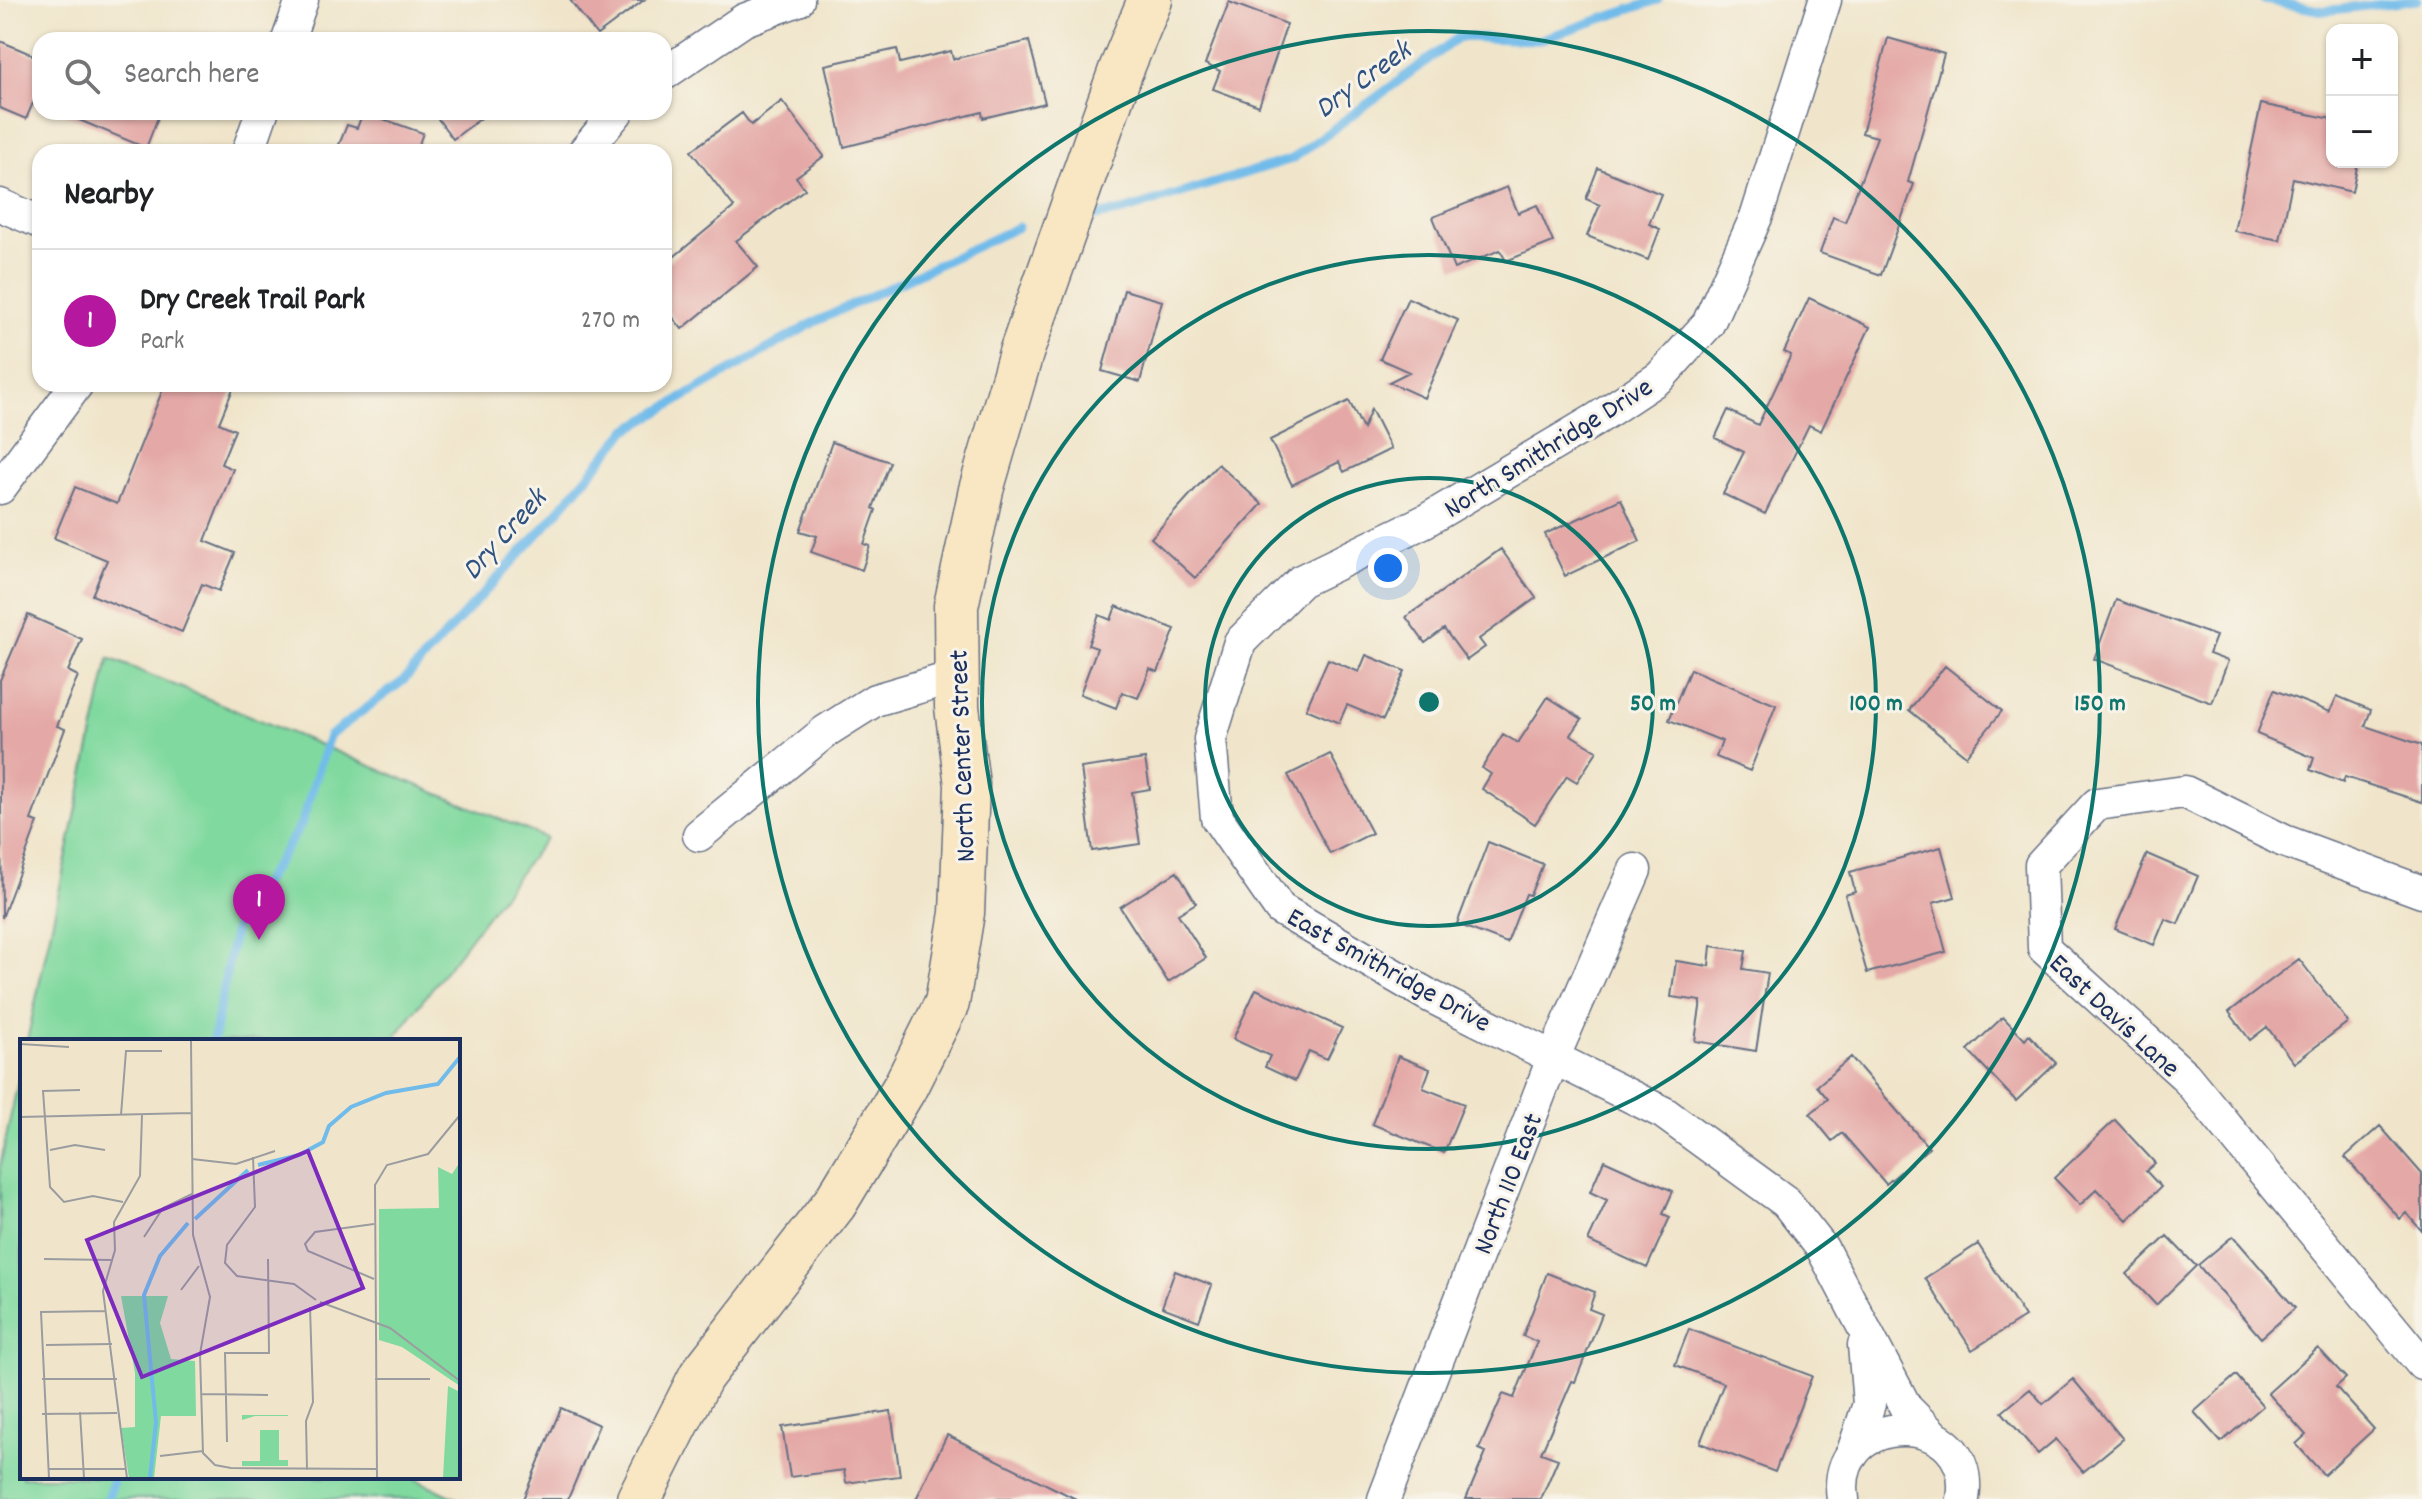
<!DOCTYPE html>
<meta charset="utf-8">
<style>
body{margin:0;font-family:Dekko,sans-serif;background:#f6f6f6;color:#202124}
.controls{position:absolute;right:24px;top:24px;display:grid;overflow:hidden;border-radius:16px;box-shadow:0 2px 6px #0004}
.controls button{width:72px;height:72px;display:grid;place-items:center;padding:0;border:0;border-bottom:2px solid #e0e0e0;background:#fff;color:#202124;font:40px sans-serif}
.you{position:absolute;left:1388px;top:568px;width:28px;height:28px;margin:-20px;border:6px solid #fff;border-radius:50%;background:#1a73e8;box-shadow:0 0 0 12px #1a73e833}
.badge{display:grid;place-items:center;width:52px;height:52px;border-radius:50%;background:#b5179e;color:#fff;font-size:26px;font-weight:700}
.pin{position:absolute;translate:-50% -66px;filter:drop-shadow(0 2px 4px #0008)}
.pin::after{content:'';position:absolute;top:42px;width:28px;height:24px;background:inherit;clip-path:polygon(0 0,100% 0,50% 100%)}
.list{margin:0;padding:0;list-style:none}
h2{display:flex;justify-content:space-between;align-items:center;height:104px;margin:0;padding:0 32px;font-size:34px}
h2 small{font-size:26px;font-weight:400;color:#757577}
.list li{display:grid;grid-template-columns:52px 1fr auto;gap:24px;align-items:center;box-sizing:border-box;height:144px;padding:0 32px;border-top:2px solid #e0e0e0}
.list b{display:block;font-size:30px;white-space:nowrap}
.list p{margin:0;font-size:26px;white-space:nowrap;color:#757577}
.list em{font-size:26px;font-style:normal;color:#757577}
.icon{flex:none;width:44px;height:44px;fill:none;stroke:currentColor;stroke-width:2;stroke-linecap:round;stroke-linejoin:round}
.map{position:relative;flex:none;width:2422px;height:1499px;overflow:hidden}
.search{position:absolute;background:#fff;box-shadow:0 2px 6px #0004;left:32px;top:32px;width:640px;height:88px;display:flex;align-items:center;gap:20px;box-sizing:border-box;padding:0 28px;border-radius:24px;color:#757577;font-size:30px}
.panel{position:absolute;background:#fff;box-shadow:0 2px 6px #0004;left:32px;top:144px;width:640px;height:248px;border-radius:24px}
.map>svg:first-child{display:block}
.green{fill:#80d99f;stroke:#4e847e;stroke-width:2}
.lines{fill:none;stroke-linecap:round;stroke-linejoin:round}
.stream{stroke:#71bbea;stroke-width:9}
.building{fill:#e4a8a6}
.street-casing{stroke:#666f84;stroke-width:35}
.secondary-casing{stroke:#666f84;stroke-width:47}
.street{stroke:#fff;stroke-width:32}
.secondary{stroke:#f9e7c3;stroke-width:44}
.ring{fill:none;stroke:#0f766e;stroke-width:4}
.labels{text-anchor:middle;stroke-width:6;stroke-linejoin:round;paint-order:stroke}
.street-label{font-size:28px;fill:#1b2f5e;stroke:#f7f3e8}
.water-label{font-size:30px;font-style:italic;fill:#305281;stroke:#f7f3e8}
.inset-river{fill:none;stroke:#71bbea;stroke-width:4}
.inset-road{fill:none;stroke:#9b9c9f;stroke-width:2}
.view{fill:#7b2cbf;fill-opacity:0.15;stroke:#7b2cbf;stroke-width:4}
.inset-edge{fill:none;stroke:#1b2f5e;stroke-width:4}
.centre{fill:#0f766e;stroke:#f7f3e8;stroke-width:4}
.ring-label{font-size:24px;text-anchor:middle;font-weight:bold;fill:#0f766e;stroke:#f7f3e8;stroke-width:6;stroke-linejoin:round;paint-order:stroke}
</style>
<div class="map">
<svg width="2422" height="1499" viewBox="0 0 2422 1499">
<rect width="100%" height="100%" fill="#f7f3e8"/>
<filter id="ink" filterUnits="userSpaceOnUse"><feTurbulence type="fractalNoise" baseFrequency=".0125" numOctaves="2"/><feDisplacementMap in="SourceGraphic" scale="16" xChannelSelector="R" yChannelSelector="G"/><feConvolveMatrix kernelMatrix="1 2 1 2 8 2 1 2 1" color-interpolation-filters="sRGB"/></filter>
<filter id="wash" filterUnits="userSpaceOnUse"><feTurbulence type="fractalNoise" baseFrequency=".006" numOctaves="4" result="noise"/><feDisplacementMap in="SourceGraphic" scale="32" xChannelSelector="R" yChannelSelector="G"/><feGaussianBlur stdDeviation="1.8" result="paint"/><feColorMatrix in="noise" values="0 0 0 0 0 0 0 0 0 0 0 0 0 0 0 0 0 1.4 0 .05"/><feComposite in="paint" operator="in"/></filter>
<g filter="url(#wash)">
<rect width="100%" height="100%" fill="#f0e5ca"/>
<path class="green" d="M109 658 546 838 392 1041H27Z
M22 1063V1477H412L457 1499H0V1166Z"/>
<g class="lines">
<path class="stream" d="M2264 0 2324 11 2417 0
M1096 216 1123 211 1292 159 1459 37 1538 40 1658 0
M213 1041 235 928 301 825 329 736 403 681 549 522 627 430 813 323 1018 227
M108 1499 114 1477"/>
</g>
<g id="blocks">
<path class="building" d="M570 0H644L597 35Z
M1229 2 1287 24 1259 106 1213 89 1220 71 1205 64Z
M1888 38 1944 54 1908 182 1914 184 1881 275 1820 253 1833 217 1845 222 1877 137 1862 133Z
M0 41 40 58V87L26 119 0 108Z
M1029 41 1045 103 983 118 982 112 844 147 825 65 897 49 900 63 951 51 953 59Z
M782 101 824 156 796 177 805 189 736 241 758 267 682 329 664 306V265L734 207 691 151 742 113 751 125Z
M2261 104 2332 119V162H2358L2352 192 2293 178 2280 240 2234 231Z
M60 112H160L146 148Z
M363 112 423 133 416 152H336L347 125 357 128Z
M433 112H489L453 139Z
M1598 168 1661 194 1649 224 1660 229 1648 260 1587 236 1600 205 1586 199Z
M1507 187 1518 213 1537 205 1553 242 1506 261 1500 250 1454 269 1433 217Z
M1124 290 1162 301 1140 382 1102 371Z
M1408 298 1458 320 1424 398 1389 382 1409 372 1380 359Z
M1809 298 1870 327 1821 431 1809 425 1765 514 1723 494 1744 452 1715 438 1728 410 1758 425 1791 355 1784 352Z
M165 384H235L219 423 235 430 221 464 233 469 205 541 235 553 219 591 202 584 182 632 92 595 107 560 54 538 75 487 117 504Z
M1349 401 1363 429 1371 409 1391 449 1344 472 1339 462 1292 485 1270 440Z
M832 442 890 462 873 508 876 510 864 544 870 546 862 570 811 552 817 536 800 531Z
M1218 464 1262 504 1195 578 1151 538Z
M1621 499 1640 541 1565 576 1545 534Z
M1501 549 1536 598 1479 639 1485 647 1467 660 1444 629 1425 643 1406 617Z
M2116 600 2216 636 2209 654 2228 661 2212 703 2094 659Z
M1116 606 1175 629 1158 672 1150 669 1138 698 1122 692 1116 708 1080 694 1097 648 1088 645 1099 615 1111 620Z
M28 615 82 639 68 671 78 676 57 726 65 729 31 820 38 822 2 918 0 680Z
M1366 655 1405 671 1383 720 1347 705 1339 723 1306 709 1328 659 1359 672Z
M1945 666 2002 711 1966 756 1909 710Z
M1690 669 1776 705 1750 771 1716 757 1722 741 1669 720Z
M2274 690 2330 712 2337 696 2371 710 2365 726 2422 745V802L2345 777 2343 783 2310 770 2314 758 2257 734Z
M1548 697 1582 719 1571 735 1597 751 1577 782 1567 776 1535 824 1482 789 1491 774 1482 768 1503 734 1518 743Z
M1330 754 1372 833 1330 854 1288 775Z
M1145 759 1150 789 1132 792 1140 844 1092 851 1081 768Z
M1488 842 1543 864 1530 895 1526 894 1507 943 1457 924Z
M1941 847 1955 897 1933 903 1946 952 1867 973 1845 895 1855 892 1850 872Z
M2147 854 2198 876 2178 924 2165 919 2154 945 2115 929Z
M1177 872 1196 903 1178 914 1206 958 1168 982 1120 907Z
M1711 946 1746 951 1743 969 1768 973 1756 1051 1695 1041 1701 1001 1671 997 1676 961 1709 966Z
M2299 959 2348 1022 2294 1063 2267 1027 2250 1040 2229 1012Z
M1256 989 1342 1028 1327 1059 1309 1051 1295 1081 1265 1067 1270 1056 1233 1039Z
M2003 1017 2025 1040 2029 1035 2056 1063 2016 1101 1968 1050Z
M1398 1056 1430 1069 1423 1088 1464 1104 1444 1153 1372 1124Z
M1851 1057 1929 1148 1886 1184 1842 1133 1832 1141 1810 1114 1828 1099 1817 1086Z
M2115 1120 2155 1163 2146 1171 2161 1187 2127 1220 2097 1189 2080 1205 2054 1178Z
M2380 1126 2422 1174V1231L2406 1213 2400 1219 2345 1157Z
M1604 1160 1673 1191 1663 1214 1670 1217 1647 1268 1588 1241 1607 1200 1590 1192Z
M2167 1236 2196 1266 2156 1305 2127 1274Z
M2233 1236 2295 1308 2261 1338 2198 1265Z
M1978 1244 2025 1317 1972 1350 1925 1278Z
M1175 1271 1212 1285 1199 1321 1162 1307Z
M1547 1273 1595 1292 1589 1309 1602 1314 1575 1382 1572 1381 1541 1453 1558 1459 1541 1499H1466L1486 1452 1479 1449 1503 1394 1514 1398 1537 1342 1523 1336Z
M1689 1329 1812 1376 1775 1472 1700 1443 1724 1383 1675 1365Z
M2318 1348 2346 1378 2336 1387 2374 1429 2324 1475 2296 1444 2306 1435 2268 1393Z
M2236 1375 2263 1406 2221 1442 2194 1412Z
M2073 1379 2123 1439 2083 1472 2056 1439 2038 1454 2002 1412 2030 1389 2043 1404Z
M561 1408 599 1425 568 1499H523Z
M891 1411 900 1476 846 1483 844 1470 790 1477 782 1427Z
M947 1435 1076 1499H916Z"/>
</g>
</g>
<g filter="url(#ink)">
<use href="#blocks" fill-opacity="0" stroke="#666f84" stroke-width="2"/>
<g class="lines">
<g class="street-casing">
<path id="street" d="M1825 0 1757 215 1708 324 1660 377 1595 420 1425 521 1301 581 1240 642 1210 739 1217 818 1280 909 1428 995 1664 1113 1786 1202 1822 1248 1906 1408 1934 1436
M288 40 302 0
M664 74 744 20 798 0
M248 152 262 112
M584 152 617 112
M0 205 40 222
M0 488 77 384
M699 835 826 731 875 700 957 676
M2422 892 2284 841 2185 792 2097 804 2041 865 2044 948 2185 1076 2422 1364
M1852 1455 1869 1404 1864 1345
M1384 1499 1554 1056 1635 870
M1843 1499C1829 1407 1978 1407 1963 1499"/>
</g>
<g class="secondary-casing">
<path id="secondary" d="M639 1499 701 1376 835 1203 905 1087 947 1003 962 913 967 785 957 707 956 606 981 490 1021 353 1121 70 1150 0"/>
</g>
<use href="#street" class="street"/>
<use href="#secondary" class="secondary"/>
</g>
</g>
<g class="ring">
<circle cx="1429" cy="702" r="224"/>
<circle cx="1429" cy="702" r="447"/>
<circle cx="1429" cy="702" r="671"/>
</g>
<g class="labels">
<g class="street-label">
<text transform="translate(1547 446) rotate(-32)" y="10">North Smithridge Drive</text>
<text transform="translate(960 756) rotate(-92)" y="10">North Center Street</text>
<text transform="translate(1390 968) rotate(29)" y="10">East Smithridge Drive</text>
<text transform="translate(2116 1014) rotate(43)" y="10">East Davis Lane</text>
<text transform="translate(1506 1183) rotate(-69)" y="10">North 110 East</text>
</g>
<g class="water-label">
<text transform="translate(1362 78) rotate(-36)" y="10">Dry Creek</text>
<text transform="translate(503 533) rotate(-48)" y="10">Dry Creek</text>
</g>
</g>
<g transform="translate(20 1039)">
<rect width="440" height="440" fill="#f0e5ca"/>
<path d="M440 123V347L382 308 359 301V170L419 169 418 128 432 135ZM101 257H148L140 284 151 320 175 322 176 377H141L134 439H109L101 389 115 388V334ZM428 347 440 353V439H423ZM222 376H268V427H222ZM235 377H268V421H259V391H240V422H222V381Z" fill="#80d99f" fill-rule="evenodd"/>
<path class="inset-river" d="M238 126 279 116 303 103 309 87 331 68 366 54 418 45 440 18M175 180 228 131M130 439 136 383 124 256 140 217 168 184"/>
<path class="inset-road" d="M171 1 173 196 190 258 180 315 183 414 195 426 211 429 357 430M0 5 49 8M60 51 23 52 30 148 44 163 73 157 103 163M101 76 106 12H142M0 78 171 74M30 111 55 106 85 111M233 118 235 168 207 206 205 224 217 237 274 245 296 261M172 120 216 125 255 112M354 185 295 193 285 205 288 212 354 240M124 198 143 169 172 155M24 220 91 221M161 251 179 227M300 263 370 289 440 342M26 306 92 305M22 340H97M355 340H410M181 355 248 356M60 373 64 439M22 375 97 374M207 403 205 314H249L248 220M140 417 183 412M28 430H106M287 431 286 382 293 363 290 268M29 439 21 273 86 272M107 439 83 252 95 211 94 183 120 137 122 76M357 439 355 146 367 126 408 115 440 76"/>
<path class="view" d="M288 112 343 249 122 338 67 201Z"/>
<rect width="440" height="440" class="inset-edge"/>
</g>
<circle cx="1429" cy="702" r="12" class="centre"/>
<g class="ring-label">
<text x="1653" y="710">50 m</text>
<text x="1876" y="710">100 m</text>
<text x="2100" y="710">150 m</text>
</g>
</svg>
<div class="controls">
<button>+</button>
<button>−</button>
</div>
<div class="you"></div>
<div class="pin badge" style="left:259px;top:940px">1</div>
<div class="search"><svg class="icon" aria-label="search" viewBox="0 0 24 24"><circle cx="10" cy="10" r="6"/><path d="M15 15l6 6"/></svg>Search here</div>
<section class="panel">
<h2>Nearby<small></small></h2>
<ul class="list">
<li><span class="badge">1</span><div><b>Dry Creek Trail Park</b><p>Park</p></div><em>270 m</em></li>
</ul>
</section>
</div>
